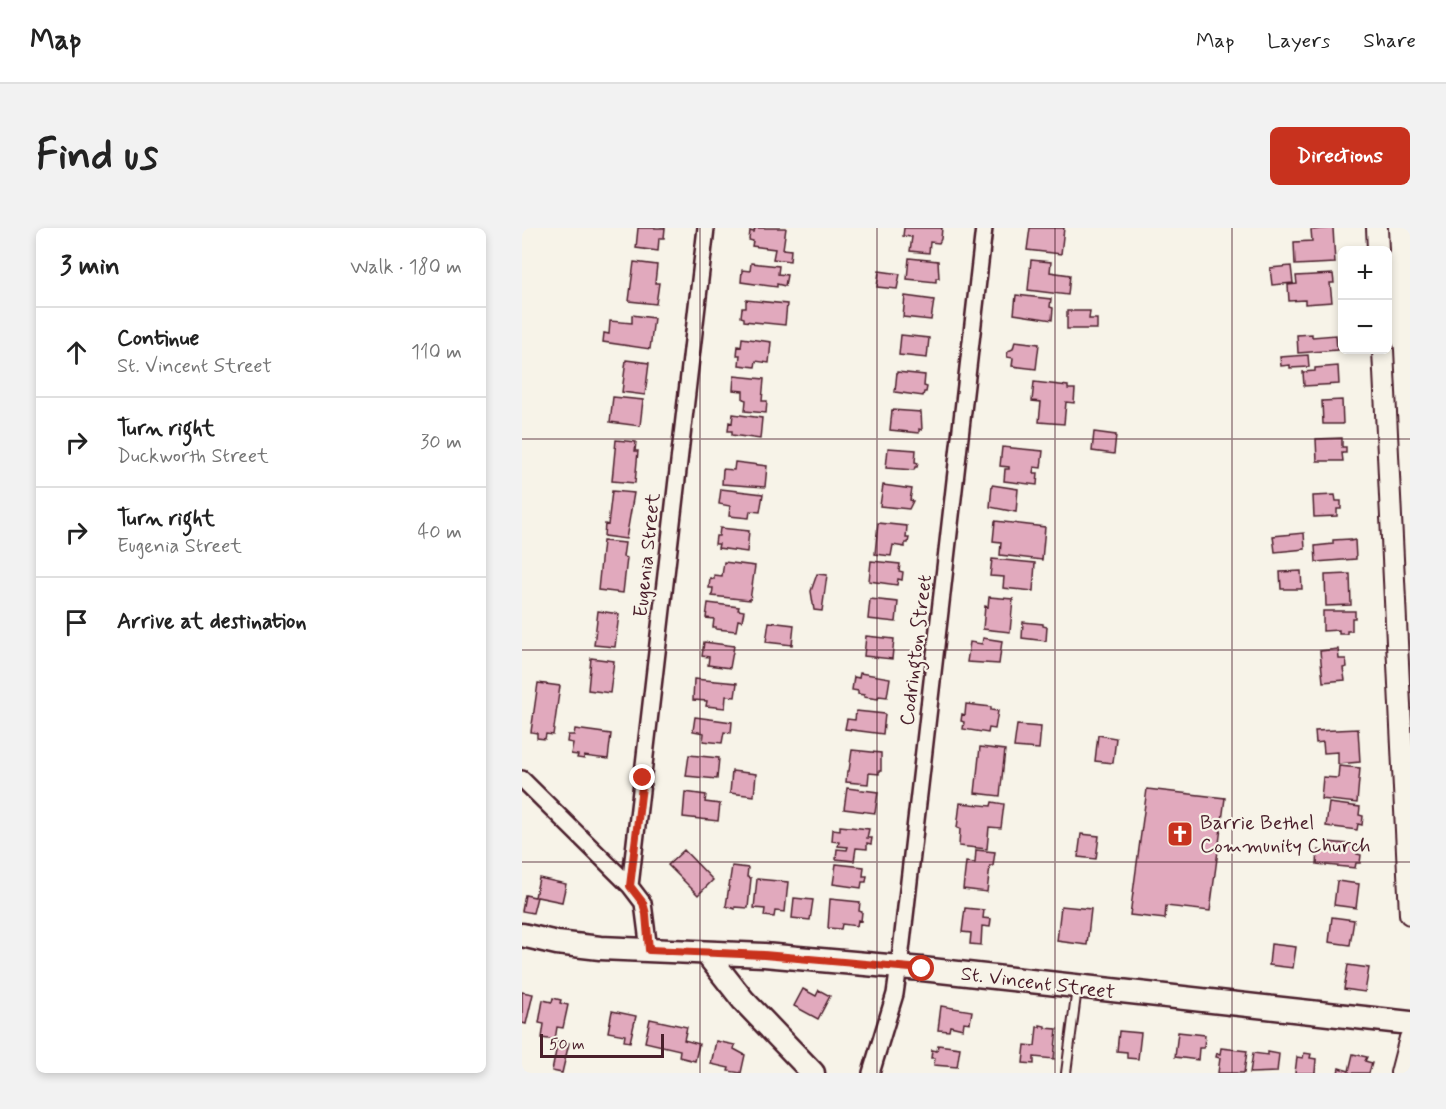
<!DOCTYPE html>
<meta charset="utf-8">
<style>
body{margin:0;font-family:Mynerve,sans-serif;background:#f2f2f2;color:#222}
.controls{position:absolute;right:18px;top:18px;display:grid;overflow:hidden;border-radius:9px;box-shadow:0 3px 9px #0003}
.controls button{width:54px;height:54px;display:grid;place-items:center;padding:0;border:0;border-bottom:2px solid #e0e0e0;background:#fff;color:#222;font:30px sans-serif}
.scale{position:absolute;left:18px;bottom:15px;width:124px;box-sizing:border-box;padding-left:6px;border:3px solid #4a1f2b;border-top:0;font-size:16px;line-height:21px;white-space:nowrap;color:#4a1f2b;-webkit-text-stroke:4px #f7f3e8;paint-order:stroke}
.stop{position:absolute;width:18px;height:18px;margin:-14px;border:4px solid #c8321e;border-radius:50%;background:#fff}
.stop.end{background:#c8321e;border-color:#fff;box-shadow:0 2px 6px #0008}
.list{margin:0;padding:0;list-style:none}
h2{display:flex;justify-content:space-between;align-items:center;height:78px;margin:0;padding:0 24px;font-size:26px}
h2 small{font-size:20px;font-weight:400;color:#767676}
.list li{display:grid;grid-template-columns:39px 1fr auto;gap:18px;align-items:center;box-sizing:border-box;height:90px;padding:0 24px;border-top:2px solid #e0e0e0}
.list b{display:block;font-size:22px;white-space:nowrap}
.list p{margin:0;font-size:20px;white-space:nowrap;color:#767676}
.list em{font-size:20px;font-style:normal;color:#767676}
.icon{flex:none;width:33px;height:33px;fill:none;stroke:currentColor;stroke-width:2;stroke-linecap:round;stroke-linejoin:round}
.map{position:relative;flex:none;width:888px;height:845px;overflow:hidden;border-radius:9px}
header{display:flex;align-items:center;gap:36px;box-sizing:border-box;height:84px;padding:0 30px;background:#fff;border-bottom:2px solid #e0e0e0}
header strong{font-size:28px}
nav{display:flex;gap:33px;margin-inline-start:auto;font-size:21px}
.intro{display:flex;align-items:center;justify-content:space-between;box-sizing:border-box;height:144px;padding:0 36px}
h1{margin:0;font-size:42px}
.button{padding:15px 27px;border-radius:9px;background:#c8321e;color:#fff;font-size:21px;font-weight:700}
main{display:flex;gap:36px;padding:0 36px}
aside{flex:1;background:#fff;border-radius:9px;box-shadow:0 3px 9px #0003}
.map>svg:first-child{display:block}
.building{fill:#e1a9bd;stroke:#4a1f2b;stroke-width:1.5}
.lines{fill:none;stroke-linecap:round;stroke-linejoin:round}
.service-casing{stroke:#4a1f2b;stroke-width:12}
.minor-casing{stroke:#4a1f2b;stroke-width:20}
.tertiary-casing{stroke:#4a1f2b;stroke-width:24}
.secondary-casing{stroke:#4a1f2b;stroke-width:27}
.service{stroke:#f7f3e8;stroke-width:8}
.minor{stroke:#f7f3e8;stroke-width:15}
.tertiary{stroke:#f7f3e8;stroke-width:20}
.secondary{stroke:#f7f3e8;stroke-width:22}
.route{stroke:#c8321e;stroke-width:8}
.grid{fill:none;stroke:#4a1f2b;stroke-width:1.5;stroke-opacity:0.55}
.labels{text-anchor:middle;stroke-width:4.5;stroke-linejoin:round;paint-order:stroke}
.street-label{font-size:20px;fill:#4a1f2b;stroke:#f7f3e8}
.poi-label{font-size:20px;fill:#4a1f2b;stroke:#f7f3e8;text-anchor:start}
</style>
<header>
<strong>Map</strong>
<nav><a>Map</a><a>Layers</a><a>Share</a></nav>
</header>
<div class="intro"><h1>Find us</h1><a class="button">Directions</a></div>
<main>
<aside>
<h2>3 min<small>Walk · 180 m</small></h2>
<ul class="list">
<li><svg class="icon" aria-label="ahead" viewBox="0 0 24 24"><path d="M12 20V5M6 11l6-6 6 6"/></svg><div><b>Continue</b><p>St. Vincent Street</p></div><em>110 m</em></li>
<li><svg class="icon" aria-label="right" viewBox="0 0 24 24"><path d="M7 20v-9h11M14 6l5 5-5 5"/></svg><div><b>Turn right</b><p>Duckworth Street</p></div><em>30 m</em></li>
<li><svg class="icon" aria-label="right" viewBox="0 0 24 24"><path d="M7 20v-9h11M14 6l5 5-5 5"/></svg><div><b>Turn right</b><p>Eugenia Street</p></div><em>40 m</em></li>
<li><svg class="icon" aria-label="arrive" viewBox="0 0 24 24"><path d="M6 21V4h12l-3 4 3 4H6"/></svg><div><b>Arrive at destination</b></div></li>
</ul>
</aside>
<div class="map">
<svg width="888" height="845" viewBox="0 0 888 845">
<rect width="100%" height="100%" fill="#f7f3e8"/>
<filter id="ink" filterUnits="userSpaceOnUse"><feTurbulence type="fractalNoise" baseFrequency=".0167" numOctaves="2"/><feDisplacementMap in="SourceGraphic" scale="12" xChannelSelector="R" yChannelSelector="G"/><feConvolveMatrix kernelMatrix="1 2 1 2 8 2 1 2 1" color-interpolation-filters="sRGB"/></filter>
<g filter="url(#ink)">
<path class="building" d="M116 0H143L142 10H137L136 23 114 20Z
M233 0H264L261 21 269 22 268 33 251 31 253 21 230 18 231 13 227 12 228 3 232 4Z
M382 0H420L419 11 417 15 408 14 407 25 388 23 390 9 381 8Z
M508 0H542L539 26 505 22Z
M811 0 813 35 773 37 772 14 790 13 789 2Z
M387 30 416 33 417 50H414V54L385 51Z
M509 32 529 34 528 44 548 47 546 67 506 62Z
M112 34 135 37 133 55H137L134 76 107 73Z
M229 35 257 38 256 46 265 47 263 58 255 56V59L219 54 220 42 228 43Z
M769 38 771 55 750 57 748 40Z
M357 43 378 46 375 61 355 59Z
M811 46 812 55H808L810 74 783 76V72L767 73 766 57 775 56 774 48Z
M494 67 529 71 528 79 531 80 530 92 492 86Z
M383 68 412 72 409 92 381 89Z
M224 72 265 76 263 97 222 93V90L219 89 220 80H224Z
M545 83H568L567 91H575V101H545Z
M110 87 132 90 128 121 81 114 82 105 87 106 88 93 110 95Z
M790 106V109L814 107 815 122 776 125 775 107Z
M379 107 407 110 405 130 377 127Z
M220 110 249 114 247 135 234 133 233 139 217 137 218 127H215L216 118 219 119Z
M493 113 517 116 514 141 490 138 491 130 485 129 486 123 491 121Z
M786 127 787 139 768 140V137L759 138 758 129Z
M104 132 127 135 123 167 100 164Z
M816 138 817 156 782 158 781 144 793 143V140Z
M375 144 403 147 402 158 405 159 404 164H402L401 168 373 164Z
M212 148 242 151 240 173H245L244 185 223 183 224 172 221 171V163L211 162Z
M512 154 546 158V161H553L552 175 544 174 542 196 517 194 519 174 510 173Z
M91 169 121 172 118 198 88 194Z
M820 172 821 196H801L800 173Z
M370 182 399 184 400 202 397 201V205L368 202Z
M211 186 240 190 238 211 210 207V203H206L207 194 210 195Z
M572 204 594 207 592 226 570 223Z
M820 210V219H824V225H820L821 233H795L794 211Z
M94 212 114 214 113 223H116L113 255 90 253Z
M480 219 521 223 519 240 512 239 511 245H516L515 257 482 253 483 241H487V239L478 238Z
M366 220 394 222 393 234 396 235 395 239H393L392 242 364 240Z
M213 234 245 238 243 259 200 256 201 241 212 242Z
M361 257 390 261 388 272 391 273 387 281 358 278Z
M470 257 496 261 494 284 468 279Z
M199 261 241 266 238 284 228 283 227 290 207 288 208 278 197 276Z
M90 263 112 265 104 311 82 308 83 296 86 297Z
M813 267 814 273H819V281H815V288L792 289 791 268Z
M473 293 523 299 520 332 478 327 479 314 471 313Z
M356 295 385 298 384 310H387L386 315H383V319L371 317 369 328 353 326Z
M198 300 227 303 225 324 196 320 197 316H193L194 308H197Z
M782 305 783 321 753 324 751 308Z
M828 311V313L833 312 834 331 794 334 793 318 811 316V312Z
M81 313 103 315 101 329 105 330 101 365 76 362Z
M470 331 513 335 511 363 481 360 482 349 468 348Z
M349 333 378 336 377 343 381 344 380 352 376 351 375 357 347 353Z
M202 334 233 338 228 372 190 368 191 360H187L188 350 192 351V347L200 348Z
M779 343 780 361H759L758 344Z
M295 346 305 347 300 383 292 382 289 363Z
M828 346 829 377 804 378 803 347Z
M467 369 491 371 488 404 461 401 463 378 466 379Z
M348 371 376 374 374 394 346 391Z
M186 375 217 379 216 382 222 383 220 393 216 392 214 403 194 401V399H191L192 391 184 390Z
M76 383 97 386 93 419 72 417Z
M801 383H833V390H830V403H825V406H817V402L801 403Z
M247 394 272 397 270 417 244 414Z
M501 394 521 396V398L525 399 524 413 500 410Z
M344 408 372 411 370 431 342 428Z
M461 410 480 413 477 436 445 434 448 414 460 416Z
M182 414 212 418 208 440 186 437 187 429 180 428Z
M816 421 817 431H824L825 439 821 440 823 452 801 454 798 423Z
M69 430 92 433 88 465 66 462Z
M338 445 368 450 365 469 357 468 356 471 342 469V467L336 466V463L330 462 332 449 337 450Z
M172 451 215 455 213 469 204 468 203 480 184 478 185 473 171 472Z
M16 455 38 458 31 507 24 506 23 511 15 510V505L9 504Z
M444 476 469 479V482L476 483 473 501 467 500 466 505 441 501 442 494 439 493 440 486 443 487Z
M334 483 363 486 361 506 323 501 325 491 333 492Z
M173 489 210 494 209 505 202 504 200 515 181 513 182 505 171 503Z
M495 497 519 499 517 521 492 519Z
M53 501 89 506 86 531 62 528V531L55 530 56 527 49 526 51 515 45 514 46 507H52Z
M836 501 838 534 816 536V524L802 525 801 514 794 515 793 503Z
M576 507 594 510 591 535 573 533Z
M458 519 483 522 478 568 453 565Z
M330 522 359 525V543H357V546L347 545 346 556 324 554 325 543H327Z
M167 527 197 530 195 551 164 548Z
M817 538 838 540 835 575 799 571 801 549 816 550Z
M210 543 234 546 232 568 208 565Z
M325 560 356 564 353 585 322 581Z
M625 561 703 570 688 683 644 678 643 691 608 687Z
M163 564 184 567 183 574 198 576 196 593 161 589Z
M470 574 482 576 479 600 467 599 465 621 437 618 438 601 435 600 438 575 469 578Z
M807 575 838 579 837 587 841 588 840 597 836 596 835 602 804 598Z
M318 598 347 601 345 610H350L349 616 345 615V621L334 620 332 633 314 631 315 621 325 622 326 619 316 618 317 614 310 613 311 601 318 602Z
M559 606 577 608 574 631 556 629Z
M806 614 836 617 835 626 839 627 838 635H834L833 640 795 636 796 622 804 624Z
M162 622 191 652 176 667 146 637Z
M454 622 473 624 471 638H468L465 664 441 661 444 634 453 635Z
M314 636 342 639 341 648H345L344 654H340L339 660 311 656Z
M210 638 226 640 225 649 229 650 226 680 213 679V681L204 678Z
M17 650 44 656 40 674 15 669 11 685 0 683 3 667 13 669Z
M235 651 266 654 263 684 253 683 252 689 242 688 243 681 232 680Z
M815 653 837 656 834 680 812 677Z
M272 670 291 672 288 692 270 690Z
M308 671 338 674 337 683 340 684 339 693 336 692 335 698 320 696 319 701 306 700Z
M539 678 569 681 565 717 535 713Z
M443 680 462 682 461 690 469 691 468 699 460 698 459 717 448 716 449 705 440 704Z
M810 689 832 692 828 717 807 714Z
M749 716 774 719 771 740 747 737Z
M826 737 847 740 843 764 822 761Z
M281 761 294 768 297 762 308 768 296 791 272 778Z
M0 764 11 766 4 796 0 795Z
M31 770 39 772 38 775 46 777 41 800 35 799 33 812 20 810 22 796 17 795 21 772 30 774Z
M419 778 450 783 448 795 442 794 441 801 428 798 427 803 416 802Z
M90 783 114 788 108 814 102 813 103 807 86 804Z
M128 791 165 799 162 812 177 816 173 833 157 829 158 822 123 814Z
M518 797 523 798V800L535 801 532 831 512 829V836L501 835 503 817 513 818 515 799H518Z
M597 803 619 805 616 831 605 830V824L595 823Z
M656 804 683 807 682 820H677L676 832 653 829Z
M36 813 47 815 40 845 30 843Z
M194 813 213 817 212 821 223 827 219 845 206 843 207 840 189 836Z
M416 817 438 820 435 839 412 837 413 830H409L410 822 415 823Z
M699 820 725 823 722 845H696L698 830 694 829 695 825 698 826Z
M746 824 757 826 755 844 728 845 731 825 746 827Z
M782 825 789 826 788 830 794 831 793 845H773L775 829 781 830Z
M831 826 845 829 843 833 850 835 847 845H816L817 840 827 843Z"/>
<g class="lines">
<g class="service-casing">
<path id="service" d="M544 845 555 760"/>
</g>
<g class="minor-casing">
<path id="minor" d="M0 551 108 658 121 675 127 722
M108 658 184 0
M349 845 373 766 379 723 462 0"/>
</g>
<g class="tertiary-casing">
<path id="tertiary" d="M855 0 856 22
M861 122 888 686
M879 845 888 810"/>
</g>
<g class="secondary-casing">
<path id="secondary" d="M0 707 35 715 78 720 242 727 400 741 888 795
M184 725 221 772 291 845"/>
</g>
<use href="#service" class="service"/>
<use href="#minor" class="minor"/>
<use href="#tertiary" class="tertiary"/>
<use href="#secondary" class="secondary"/>
</g>
</g>
<g class="lines" filter="url(#ink)">
<path class="route" d="M121 550 108 658 121 675 124 686 127 722 242 727 400 741"/>
</g>
<path class="grid" d="M178 0V845M355 0V845M533 0V845M710 0V845M0 211H888M0 422H888M0 634H888"/>
<defs>
<g id="church-square" transform="scale(1.35)"><rect x="-9" y="-9" width="18" height="18" rx="4" fill="#c8321e" stroke="#f7f3e8"/><path d="M-1.2-6h2.4v3.5h3.3v2.4h-3.3V6h-2.4V-.1h-3.3v-2.4h3.3Z" fill="#fff"/></g>
</defs>
<g fill-rule="evenodd">
<use href="#church-square" x="658" y="606"/>
</g>
<g class="labels">
<g class="street-label">
<text transform="translate(124 327) rotate(-84)" y="7">Eugenia Street</text>
<text transform="translate(393 422) rotate(-83)" y="7">Codrington Street</text>
<text transform="translate(516 754) rotate(7)" y="7">St. Vincent Street</text>
</g>
<g class="poi-label">
<text x="678" y="601">Barrie Bethel<tspan x="678" dy="23">Community Church</tspan></text>
</g>
</g>
</svg>
<div class="controls">
<button>+</button>
<button>−</button>
</div>
<div class="scale">50 m</div>
<div class="stop" style="left:400px;top:741px"></div>
<div class="stop end" style="left:121px;top:550px"></div>
</div>
</main>
